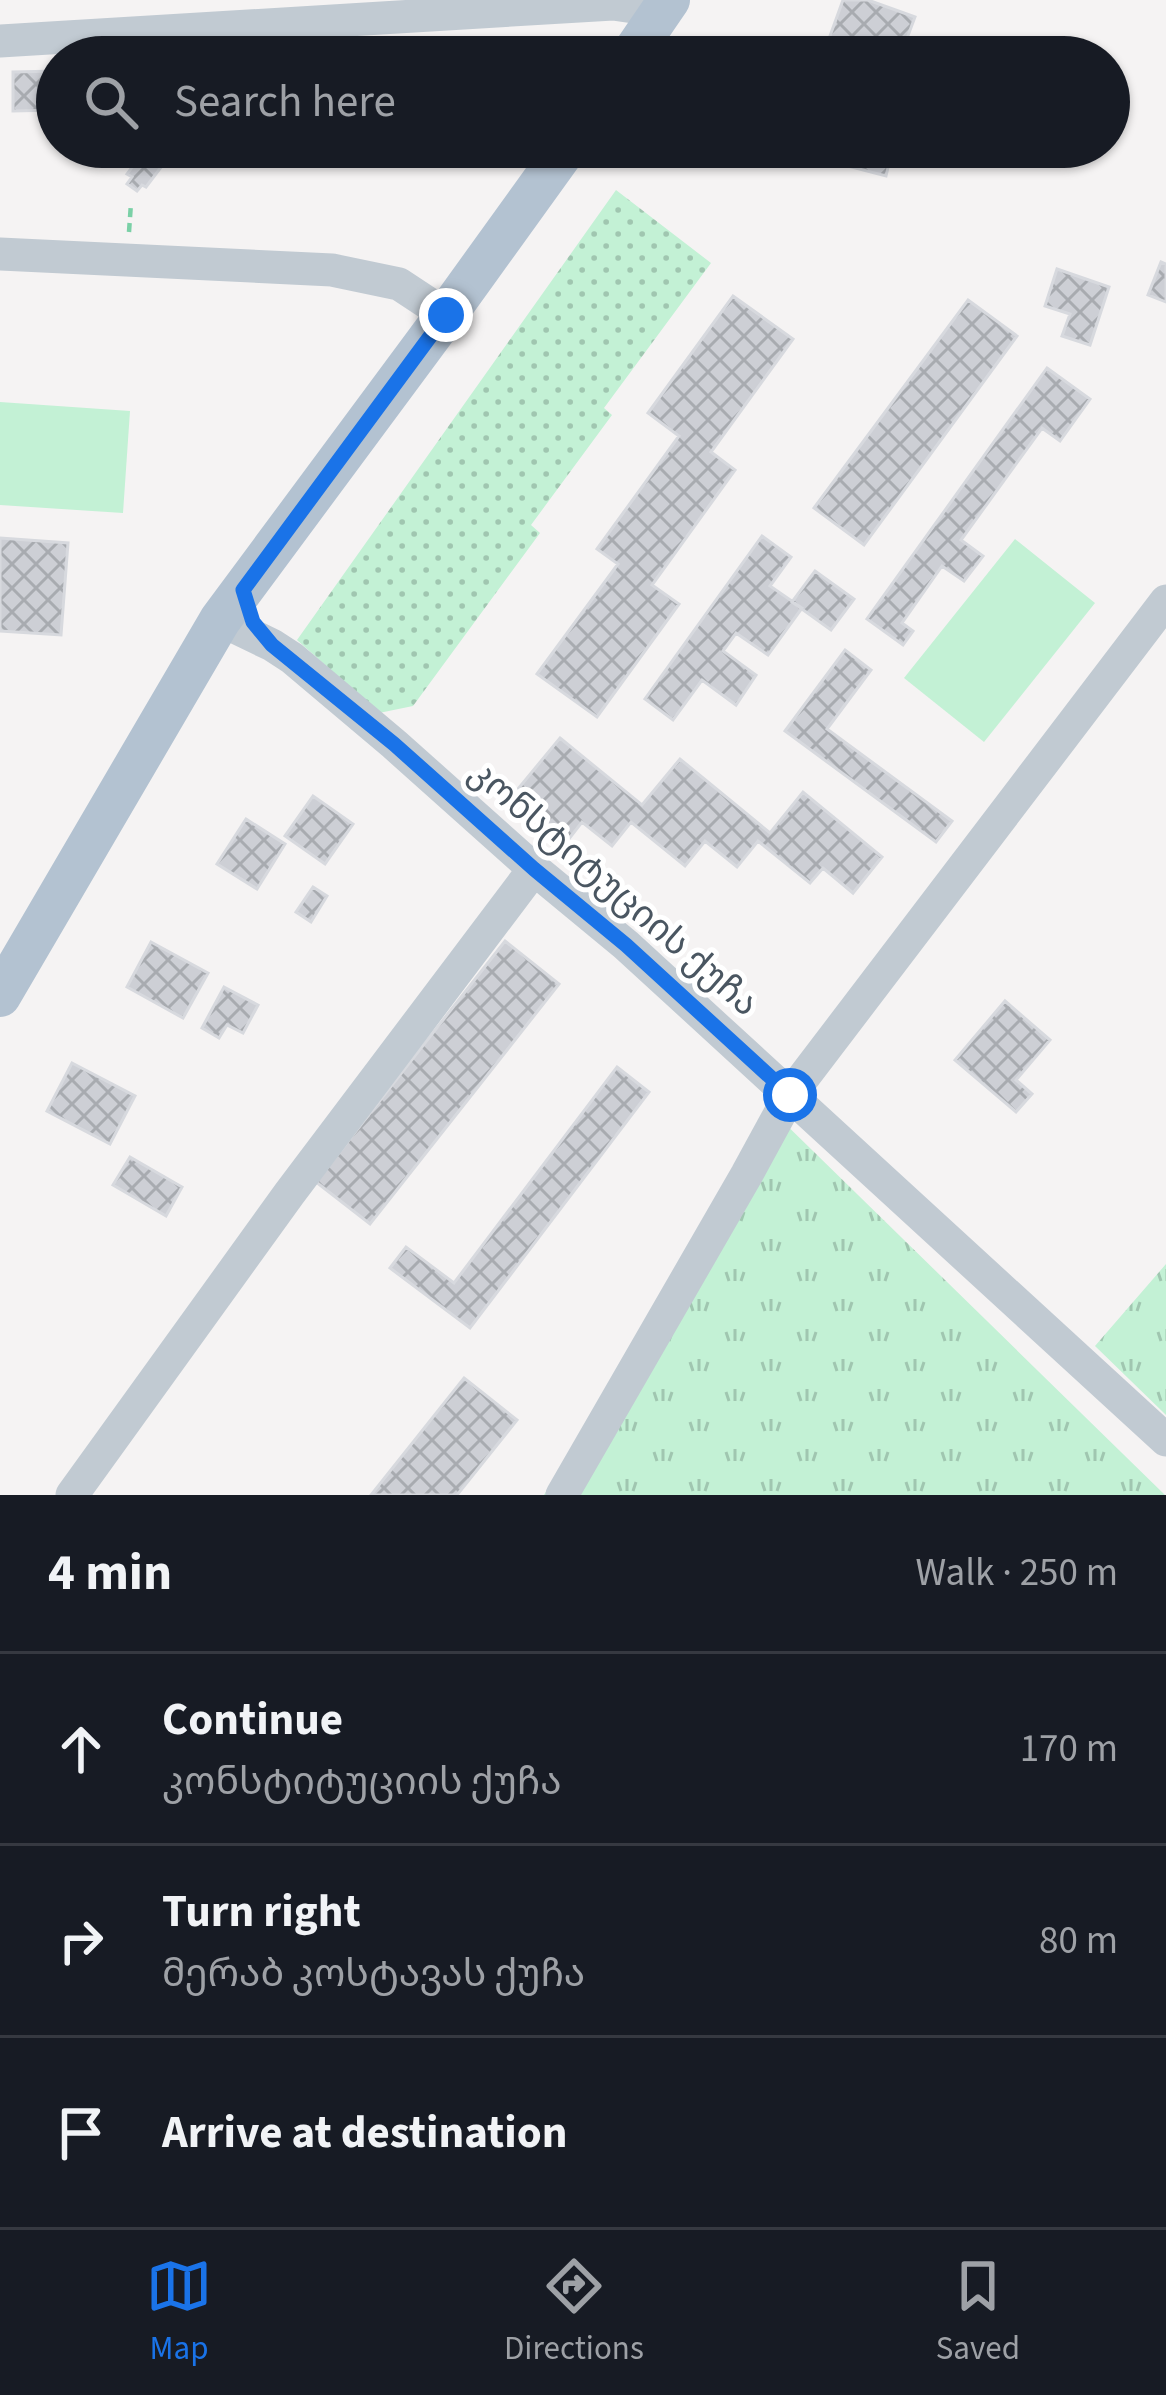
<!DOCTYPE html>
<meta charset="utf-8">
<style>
body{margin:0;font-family:"Source Sans 3","Noto Sans Georgian",sans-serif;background:#20242c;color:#f1f3f6}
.stop{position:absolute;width:36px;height:36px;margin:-27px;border:9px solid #1a73e8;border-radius:50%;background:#fff}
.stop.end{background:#1a73e8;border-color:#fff;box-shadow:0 3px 12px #0008}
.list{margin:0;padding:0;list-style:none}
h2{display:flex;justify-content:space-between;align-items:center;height:156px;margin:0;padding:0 48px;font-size:51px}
h2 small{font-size:39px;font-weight:400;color:#9ea1a6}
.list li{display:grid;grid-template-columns:78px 1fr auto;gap:36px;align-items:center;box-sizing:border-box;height:192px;padding:0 48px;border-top:3px solid #363941}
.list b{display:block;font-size:45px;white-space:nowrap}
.list p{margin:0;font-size:39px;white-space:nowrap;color:#9ea1a6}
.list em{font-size:39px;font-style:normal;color:#9ea1a6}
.icon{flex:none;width:66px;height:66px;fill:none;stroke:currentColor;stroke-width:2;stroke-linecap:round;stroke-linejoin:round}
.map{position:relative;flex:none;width:1166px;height:1495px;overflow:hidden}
.search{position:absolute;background:#171b24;box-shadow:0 3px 9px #0004;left:36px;right:36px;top:36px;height:132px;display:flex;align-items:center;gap:30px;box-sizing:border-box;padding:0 42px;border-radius:66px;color:#9ea1a6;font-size:45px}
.sheet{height:732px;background:#171b24}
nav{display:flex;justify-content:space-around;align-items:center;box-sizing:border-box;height:168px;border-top:3px solid #363941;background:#171b24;font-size:33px;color:#9ea1a6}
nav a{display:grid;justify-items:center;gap:6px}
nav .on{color:#1a73e8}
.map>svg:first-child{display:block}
.grass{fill:url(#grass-tufts)}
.park{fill:url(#park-dots)}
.pitch{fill:#c3f1d5}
.building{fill:url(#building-cross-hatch);stroke:#d7d9de;stroke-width:3}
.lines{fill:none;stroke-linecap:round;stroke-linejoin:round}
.path{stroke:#7ad0a6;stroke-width:4.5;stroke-dasharray:9 6;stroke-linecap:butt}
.minor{stroke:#c1cad2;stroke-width:33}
.major{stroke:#b3c2d1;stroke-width:42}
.route{stroke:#1a73e8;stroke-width:15}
.labels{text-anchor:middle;stroke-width:10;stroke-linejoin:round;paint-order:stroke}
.street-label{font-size:36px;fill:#4a5661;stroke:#fff}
</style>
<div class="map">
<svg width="1166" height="1495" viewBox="0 0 1166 1495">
<defs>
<pattern id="grass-tufts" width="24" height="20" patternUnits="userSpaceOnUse" patternTransform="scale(3)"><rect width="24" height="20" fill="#c3f1d5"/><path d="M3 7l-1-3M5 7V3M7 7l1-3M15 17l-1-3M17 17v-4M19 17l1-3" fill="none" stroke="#a0c6b0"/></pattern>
<pattern id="park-dots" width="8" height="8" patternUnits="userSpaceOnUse" patternTransform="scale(3)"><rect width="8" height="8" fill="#c3f1d5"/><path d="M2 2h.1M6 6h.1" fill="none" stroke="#a0c6b0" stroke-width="1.8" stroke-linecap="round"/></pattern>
<pattern id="building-cross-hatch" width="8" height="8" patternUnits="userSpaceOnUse" patternTransform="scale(3)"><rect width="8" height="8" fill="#cdcfd5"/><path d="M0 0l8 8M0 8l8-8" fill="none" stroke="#a8abb0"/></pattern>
</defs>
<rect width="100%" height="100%" fill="#f5f3f3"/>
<path class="grass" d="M769 1108 1165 1495H544Z
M1166 1264V1415L1095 1346Z"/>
<path class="park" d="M616 190 711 263 604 408 612 415 531 525 540 533 413 706 379 713 297 640Z"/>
<path class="pitch" d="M0 402 130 411 123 513 0 505Z
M1015 539 1095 603 984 742 904 678Z"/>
<path class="building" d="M843 0H868L915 17 900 57H855L826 47Z
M57 71V110L13 111V72Z
M147 147H170L174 150 146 187 142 185 137 191 127 184 132 177 127 174Z
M807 147H893L886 176 805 155Z
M1161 262 1166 264V302L1148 295Z
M1057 269 1109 287 1090 345 1062 336 1070 314 1045 306Z
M733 296 793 339 711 452 735 470 652 585 679 604 597 717 537 674 618 564 597 549 679 436 648 413Z
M968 300 1017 336 864 545 814 508Z
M1047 368 1090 399 1060 441 1042 428 961 540 983 556 964 581 942 566 902 623 913 631 903 645 867 619Z
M762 536 791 557 770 586 802 608 768 655 736 633 723 651 756 675 736 705 702 680 673 720 645 699Z
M0 538 68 543 61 635 0 631Z
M815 571 854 599 831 630 792 602Z
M845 650 871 670 827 729 952 821 936 842 785 731Z
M560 738 642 805 680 759 770 833 803 792 882 857 853 893 823 868 810 883 758 841 737 867 705 841 685 866 631 822 612 846 582 822 568 840 513 795Z
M313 796 353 824 325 864 285 836Z
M246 819 285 844 257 889 217 864Z
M313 887 327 896 311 922 296 912Z
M505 941 559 984 370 1224 316 1182Z
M151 942 208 973 183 1018 127 987Z
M224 987 258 1005 243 1033 227 1025 219 1038 202 1028Z
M1005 1001 1050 1040 1016 1080 1032 1094 1016 1112 955 1060Z
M72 1063 135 1096 110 1144 47 1111Z
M617 1067 649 1092 470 1328 390 1268 406 1247 454 1283Z
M130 1157 182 1187 166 1216 113 1185Z
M464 1378 517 1420 457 1495H371Z"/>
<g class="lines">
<path class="path" d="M129 232 131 203"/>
<path class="minor" d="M0 41 613 4 661 11
M0 254 332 270 399 284 446 315
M220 620 272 645 292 658 394 744 534 869 626 945 1166 1440
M72 1495 289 1194 534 869
M562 1495 747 1174 790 1095 1166 601"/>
<path class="major" d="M630 57 669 0
M0 996 220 620 446 315 567 147"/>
</g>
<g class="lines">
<path class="route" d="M446 315 243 590 253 622 272 645 394 744 534 869 626 945 790 1095"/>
</g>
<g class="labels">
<g class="street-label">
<text transform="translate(615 887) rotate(41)" y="13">კონსტიტუციის ქუჩა</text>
</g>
</g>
</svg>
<div class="stop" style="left:790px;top:1095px"></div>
<div class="stop end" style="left:446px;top:315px"></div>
<div class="search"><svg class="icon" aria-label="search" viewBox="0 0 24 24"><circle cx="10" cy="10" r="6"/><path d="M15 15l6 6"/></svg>Search here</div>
</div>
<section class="sheet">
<h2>4 min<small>Walk · 250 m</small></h2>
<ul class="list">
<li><svg class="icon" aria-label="ahead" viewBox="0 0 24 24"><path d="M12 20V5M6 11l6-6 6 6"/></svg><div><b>Continue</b><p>კონსტიტუციის ქუჩა</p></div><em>170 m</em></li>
<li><svg class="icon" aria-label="right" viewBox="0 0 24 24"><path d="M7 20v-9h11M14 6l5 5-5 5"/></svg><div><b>Turn right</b><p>მერაბ კოსტავას ქუჩა</p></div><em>80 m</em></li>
<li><svg class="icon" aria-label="arrive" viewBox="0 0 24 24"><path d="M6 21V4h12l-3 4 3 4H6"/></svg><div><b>Arrive at destination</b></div></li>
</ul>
</section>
<nav>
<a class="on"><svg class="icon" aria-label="map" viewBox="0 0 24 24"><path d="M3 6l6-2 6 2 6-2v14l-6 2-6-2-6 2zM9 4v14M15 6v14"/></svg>Map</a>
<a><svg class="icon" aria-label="directions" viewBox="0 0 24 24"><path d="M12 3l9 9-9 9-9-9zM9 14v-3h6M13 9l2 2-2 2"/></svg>Directions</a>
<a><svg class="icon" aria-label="saved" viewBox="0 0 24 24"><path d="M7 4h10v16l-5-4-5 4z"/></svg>Saved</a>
</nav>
